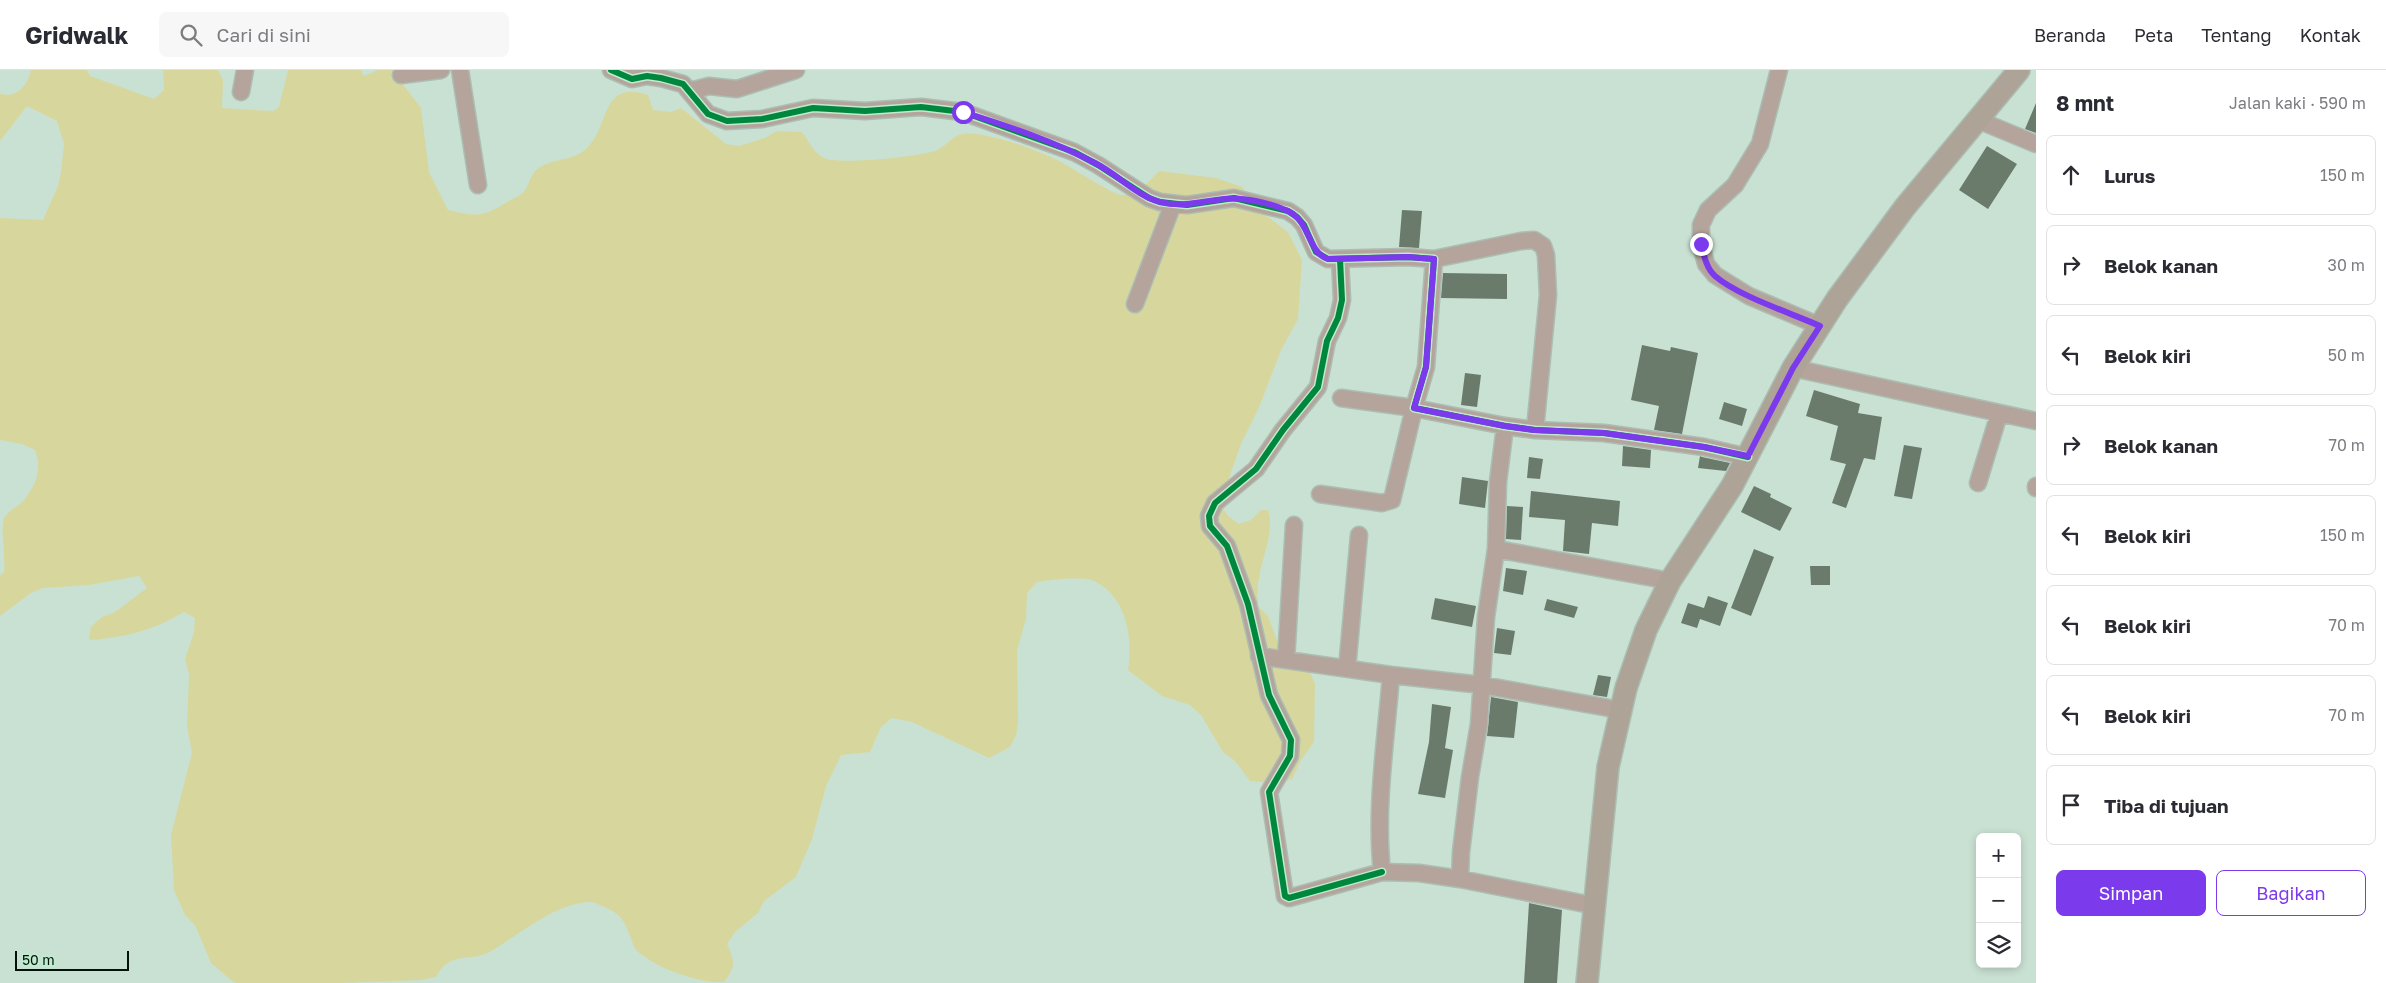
<!DOCTYPE html>
<html lang="id">
<meta charset="utf-8">
<style>
body{margin:0;font-family:"Golos Text",sans-serif;background:#f7f7f7;color:#2b2b33}
.controls{position:absolute;right:15px;bottom:15px;display:grid;overflow:hidden;border-radius:8px;box-shadow:0 2px 8px #0003}
.controls button{width:45px;height:45px;display:grid;place-items:center;padding:0;border:0;border-bottom:1px solid #e1e1e2;background:#fff;color:#2b2b33;font:25px sans-serif}
.scale{position:absolute;left:15px;bottom:12px;width:114px;box-sizing:border-box;padding-left:5px;border:2px solid #04130a;border-top:0;font-size:14px;line-height:18px;white-space:nowrap;color:#04130a;-webkit-text-stroke:4px #bfebcf;paint-order:stroke}
.stop{position:absolute;width:15px;height:15px;margin:-11px;border:4px solid #7c3aed;border-radius:50%;background:#fff}
.stop.end{background:#7c3aed;border-color:#fff;box-shadow:0 1px 5px #0008}
.list{margin:0;padding:0;list-style:none}
h2{display:flex;justify-content:space-between;align-items:center;height:65px;margin:0;padding:0 20px;font-size:21px}
h2 small{font-size:16px;font-weight:400;color:#7c7c81}
.list li{display:grid;grid-template-columns:32px 1fr auto;gap:15px;align-items:center;box-sizing:border-box;height:80px;margin:0 10px 10px;padding:0 10px;border:1px solid #e1e1e2;border-radius:8px}
.list b{display:block;font-size:19px;white-space:nowrap}
.list em{font-size:16px;font-style:normal;color:#7c7c81}
.actions{display:flex;gap:10px;padding:15px 20px}
.actions a{flex:1;padding:11px 0;border:1px solid #7c3aed;border-radius:8px;text-align:center;font-size:18px;color:#7c3aed}
.actions .main{background:#7c3aed;color:#fff}
.icon{flex:none;width:28px;height:28px;fill:none;stroke:currentColor;stroke-width:2;stroke-linecap:round;stroke-linejoin:round}
.map{position:relative;flex:none;width:2036px;height:913px;overflow:hidden}
header{display:flex;align-items:center;gap:30px;box-sizing:border-box;height:70px;padding:0 25px;background:#fff;border-bottom:1px solid #e1e1e2}
header strong{font-size:24px}
nav{display:flex;gap:28px;margin-inline-start:auto;font-size:18px}
.search{width:350px;height:45px;background:#f7f7f7;display:flex;align-items:center;gap:12px;box-sizing:border-box;padding:0 18px;border-radius:8px;color:#7c7c81;font-size:19px}
main{display:flex}
aside{flex:1;background:#fff}
.map>svg:first-child{display:block}
.green{fill:#d7d79d}
.building{fill:#6a7b6c}
.lines{fill:none;stroke-linecap:round;stroke-linejoin:round}
.minor-casing{stroke:#abbeb3;stroke-width:19}
.major-casing{stroke:#abbeb3;stroke-width:24}
.minor{stroke:#b5a49c;stroke-width:16}
.major{stroke:#ada396;stroke-width:21}
.cycleway-casing{stroke:#bfebcf;stroke-width:9}
.cycleway{stroke:#00873e;stroke-width:6}
.route{stroke:#7c3aed;stroke-width:6}
</style>
<header>
<strong>Gridwalk</strong>
<div class="search"><svg class="icon" aria-label="search" viewBox="0 0 24 24"><circle cx="10" cy="10" r="6"/><path d="M15 15l6 6"/></svg>Cari di sini</div>
<nav><a>Beranda</a><a>Peta</a><a>Tentang</a><a>Kontak</a></nav>
</header>
<main>
<div class="map">
<svg width="2036" height="913" viewBox="0 0 2036 913">
<rect width="100%" height="100%" fill="#c9e1d2"/>
<path class="green" d="M31 0H87L90 6 154 29 164 20 163 0H218L223 10 222 38 273 41 279 37 288 0H361L364 6 378 0H392L421 38 429 102 448 140C478 147 483 147 509 131 514 128 522 125 525 120 530 112 531 103 539 98 555 87 574 92 588 77 610 54 601 9 648 25L653 40 671 42 681 38 726 74 739 76 765 68 777 61 802 62C809 71 815 86 827 89 844 94 921 87 937 80 953 72 954 60 977 64 1006 69 1033 78 1059 91 1071 97 1113 125 1122 125 1137 125 1149 112 1159 101L1216 108 1242 117 1260 141 1288 162 1302 190 1298 249 1281 280 1260 335 1241 374 1229 408 1233 414 1224 440 1228 446 1239 454 1251 450 1261 440H1268C1275 462 1262 486 1259 508 1257 517 1258 527 1258 536L1268 546 1278 573 1287 583 1308 596 1315 614 1314 672 1301 690 1292 709 1274 713 1250 711 1235 691 1223 682 1201 645 1190 635 1162 626 1128 600C1133 568 1127 527 1094 511 1084 506 1049 510 1037 512L1027 523 1026 549 1017 580 1018 652 1016 665 1010 677 989 688 912 652 892 648 881 657 870 682 841 685 826 716 812 769 796 807 764 831 758 843 735 862 727 874C735 891 736 897 724 912 697 913 658 899 637 881 634 878 633 874 632 871 624 850 622 844 602 836 597 834 592 831 587 832 554 835 521 863 493 880 470 895 451 878 436 907L421 910 340 913H236L232 911 211 893 195 855 185 845 174 820 171 765 192 683 187 656 189 604 185 589 194 562 195 548 184 542C154 560 124 568 89 570L91 557 102 547 115 542 147 518 139 506 89 515 43 518 31 523 0 546V505L4 502C6 486 0 461 4 448 8 441 19 436 24 430 37 414 42 398 35 380L22 374 0 370V148L43 150 58 116 61 102 64 74 57 51 27 36 0 71V24C18 28 27 16 31 0Z"/>
<path class="building" d="M2036 33V63L2025 59Z
M1987 76 2017 94 1988 139 1959 120Z
M1402 140 1422 141 1419 178 1399 177Z
M1443 203 1507 204V229L1441 228Z
M1642 275 1670 281 1671 277 1698 283 1682 364 1654 360 1659 336 1631 330Z
M1465 303 1481 305 1477 337 1461 335Z
M1814 320 1860 334 1858 343 1882 347 1875 390 1864 388 1846 438 1832 433 1846 394 1830 390 1838 356 1806 346Z
M1724 332 1747 339 1742 356 1719 349Z
M1904 375 1922 378 1912 429 1894 426Z
M1623 376 1651 380 1650 398 1622 396Z
M1700 386 1702 387 1730 393 1726 401 1698 398Z
M1529 387 1543 389 1540 409 1527 408Z
M1462 407 1488 411 1485 438 1459 434Z
M1754 416 1771 424 1770 427 1792 438 1780 461 1741 442Z
M1531 421 1620 431 1618 456 1592 453 1589 484 1563 481 1565 450 1529 447Z
M1507 436 1523 437 1521 470 1506 469Z
M1754 479 1774 487 1751 546 1731 538Z
M1810 496H1830V515H1811Z
M1506 498 1527 501 1523 525 1503 521Z
M1708 526 1728 533 1720 556 1700 549 1697 558 1681 553 1688 533 1704 538Z
M1435 528 1476 536 1472 557 1431 549Z
M1547 529 1578 537 1574 548 1544 540Z
M1497 558 1515 561 1511 585 1494 583Z
M1598 605 1611 607 1607 627 1593 625Z
M1491 627 1518 632 1514 668 1487 666Z
M1432 634 1451 637 1445 678 1453 680 1445 728 1418 724 1429 672Z
M1529 833 1562 840 1557 913H1524Z"/>
<g class="lines">
<g class="minor-casing">
<path id="minor" d="M460 0 478 115
M611 0 632 9 647 6 661 8 683 14 708 44 727 51 762 49 813 38 865 41 921 37 963 42 1074 82 1098 95 1149 128 1160 132 1187 135 1234 128 1288 141 1297 147 1304 155 1316 182 1328 189 1408 187 1434 189 1426 297 1414 338 1505 356 1535 360 1604 363 1704 377 1748 387
M1779 0 1760 74 1735 115 1708 140 1701 155V174L1706 194 1715 205 1749 226 1820 256
M401 5 441 0
M690 21 709 16 737 19 796 0
M241 22 245 0
M1978 50 2036 74
M1340 189 1342 230 1338 248 1327 271 1318 317 1283 360 1256 399 1215 433 1209 446 1210 456 1227 476 1248 534 1269 625 1291 670 1290 686 1269 722 1285 826 1289 828 1382 802
M1434 189 1521 171 1534 170 1543 176 1546 185 1548 225 1535 360
M1135 234 1173 134
M1793 298 2036 351
M1505 356 1498 412 1496 479 1486 547 1479 654 1470 707 1461 782 1460 809 1596 836
M1978 413 1999 344
M2036 418V416
M1320 424 1382 433 1392 430 1414 338 1341 328
M1496 479 1670 511
M1259 586 1391 605 1482 615 1620 640
M1286 590 1294 455
M1347 599 1359 465
M1391 605C1386 670 1375 737 1382 802L1419 803 1460 809"/>
</g>
<g class="major-casing">
<path id="major" d="M1587 913 1608 697 1626 618 1646 560 1670 511 1732 416 1793 298 1837 229 1905 137 2019 0"/>
</g>
<use href="#minor" class="minor"/>
<use href="#major" class="major"/>
<g class="cycleway-casing">
<path id="cycleway" d="M611 0 632 9 647 6 661 8 683 14 708 44 727 51 762 49 813 38 865 41 921 37 963 42 1074 82 1098 95 1149 128 1160 132 1187 135 1234 128 1288 141 1297 147 1304 155 1316 182 1328 189 1408 187 1434 189 1426 297 1414 338 1505 356 1535 360 1604 363 1704 377 1748 387
M1340 189 1342 230 1338 248 1327 271 1318 317 1283 360 1256 399 1215 433 1209 446 1210 456 1227 476 1248 534 1269 625 1291 670 1290 686 1269 722 1285 826 1289 828 1382 802"/>
</g>
<use href="#cycleway" class="cycleway"/>
</g>
<g class="lines">
<path class="route" d="M963 42C1008 56 1053 71 1095 93 1117 104 1137 126 1160 132 1183 138 1202 131 1224 129 1244 127 1270 133 1288 141 1311 152 1307 182 1328 189L1408 187 1434 189 1426 297 1414 338 1505 356 1534 360 1604 363 1704 377 1748 386 1793 298 1820 256C1791 243 1738 226 1715 206 1706 198 1704 185 1701 174"/>
</g>
</svg>
<div class="controls">
<button>+</button>
<button>−</button>
<button><svg class="icon" aria-label="layers" viewBox="0 0 24 24"><path d="M12 4l9 5-9 5-9-5zM3 14l9 5 9-5"/></svg></button>
</div>
<div class="scale">50 m</div>
<div class="stop" style="left:963px;top:42px"></div>
<div class="stop end" style="left:1701px;top:174px"></div>
</div>
<aside>
<h2>8 mnt<small>Jalan kaki · 590 m</small></h2>
<ul class="list">
<li><svg class="icon" aria-label="ahead" viewBox="0 0 24 24"><path d="M12 20V5M6 11l6-6 6 6"/></svg><div><b>Lurus</b></div><em>150 m</em></li>
<li><svg class="icon" aria-label="right" viewBox="0 0 24 24"><path d="M7 20v-9h11M14 6l5 5-5 5"/></svg><div><b>Belok kanan</b></div><em>30 m</em></li>
<li><svg class="icon" aria-label="left" viewBox="0 0 24 24"><path d="M17 20v-9H6M10 6l-5 5 5 5"/></svg><div><b>Belok kiri</b></div><em>50 m</em></li>
<li><svg class="icon" aria-label="right" viewBox="0 0 24 24"><path d="M7 20v-9h11M14 6l5 5-5 5"/></svg><div><b>Belok kanan</b></div><em>70 m</em></li>
<li><svg class="icon" aria-label="left" viewBox="0 0 24 24"><path d="M17 20v-9H6M10 6l-5 5 5 5"/></svg><div><b>Belok kiri</b></div><em>150 m</em></li>
<li><svg class="icon" aria-label="left" viewBox="0 0 24 24"><path d="M17 20v-9H6M10 6l-5 5 5 5"/></svg><div><b>Belok kiri</b></div><em>70 m</em></li>
<li><svg class="icon" aria-label="left" viewBox="0 0 24 24"><path d="M17 20v-9H6M10 6l-5 5 5 5"/></svg><div><b>Belok kiri</b></div><em>70 m</em></li>
<li><svg class="icon" aria-label="arrive" viewBox="0 0 24 24"><path d="M6 21V4h12l-3 4 3 4H6"/></svg><div><b>Tiba di tujuan</b></div></li>
</ul>
<div class="actions"><a class="main">Simpan</a><a>Bagikan</a></div>
</aside>
</main>
